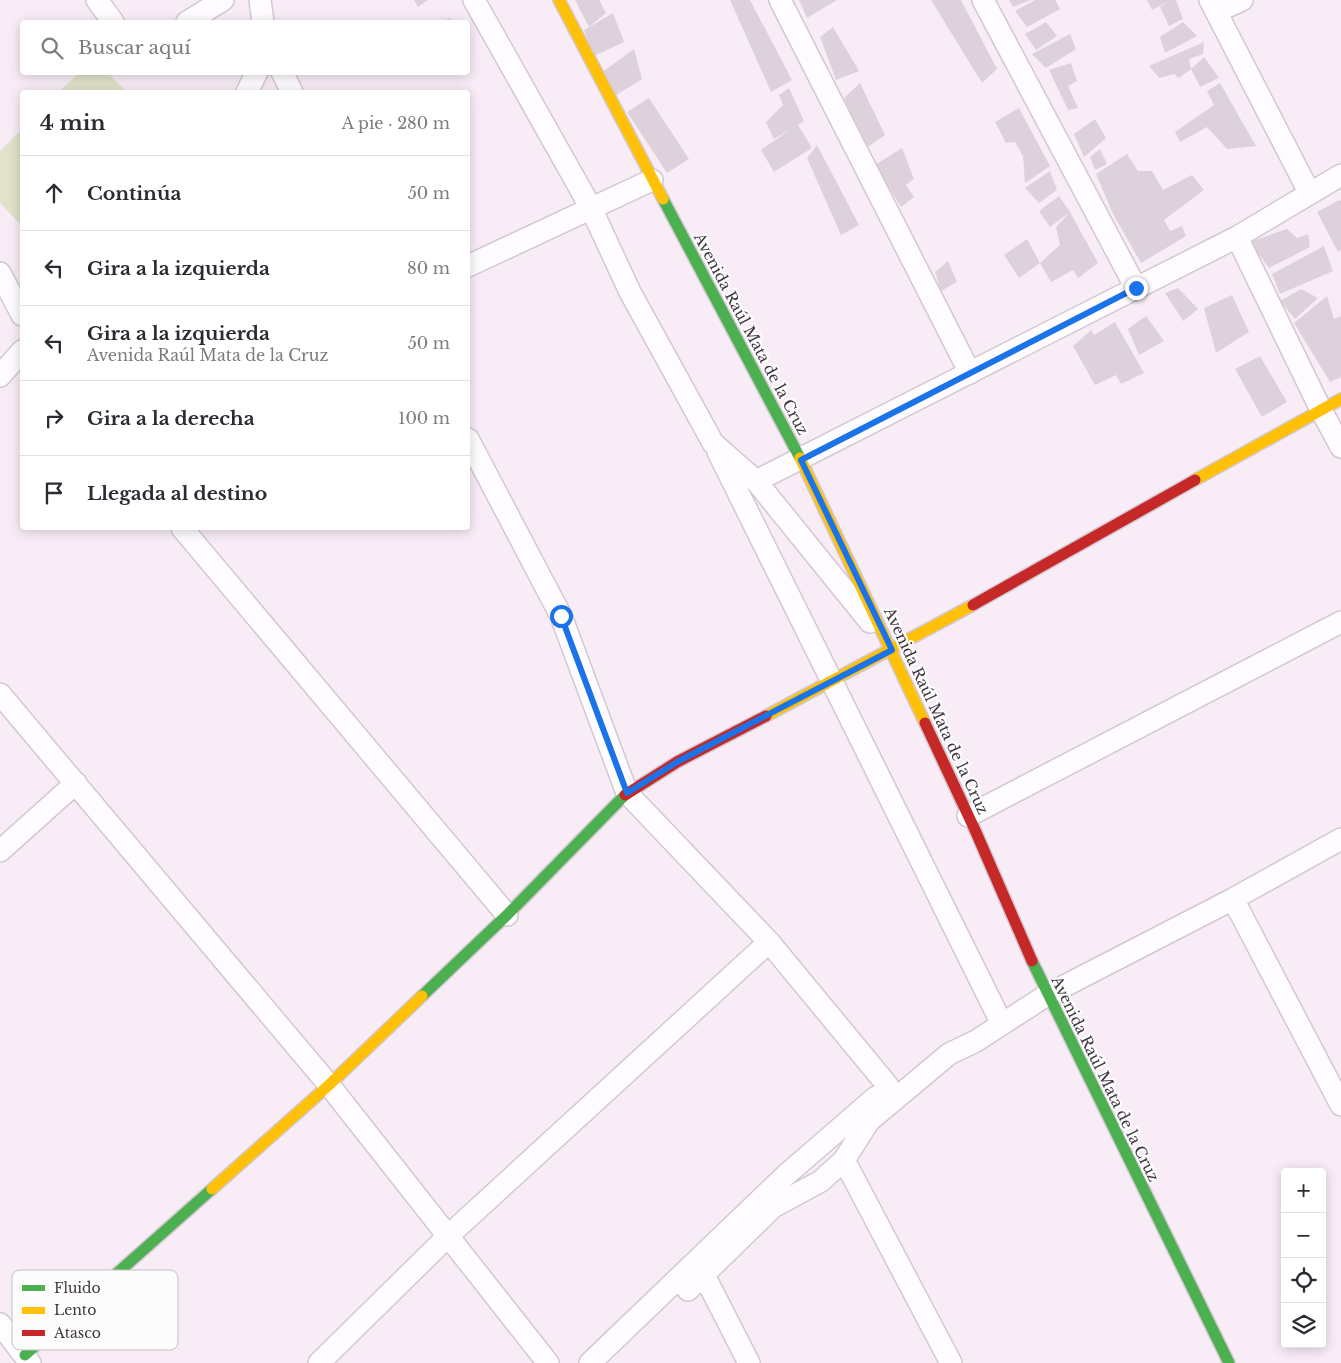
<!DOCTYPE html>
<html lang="es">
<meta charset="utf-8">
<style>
body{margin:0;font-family:"Libre Baskerville",serif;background:#f2f2f3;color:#2b2b33}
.controls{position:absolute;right:15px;bottom:15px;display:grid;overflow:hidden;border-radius:5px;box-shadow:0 2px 12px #0003}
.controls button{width:45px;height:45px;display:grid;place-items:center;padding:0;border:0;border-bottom:1px solid #e1e1e2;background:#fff;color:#2b2b33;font:25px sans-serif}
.stop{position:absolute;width:15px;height:15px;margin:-11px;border:4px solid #1a73e8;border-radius:50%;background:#fff}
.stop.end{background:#1a73e8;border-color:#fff;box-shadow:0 1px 5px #0008}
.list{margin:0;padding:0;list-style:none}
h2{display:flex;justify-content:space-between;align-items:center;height:65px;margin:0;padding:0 20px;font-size:21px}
h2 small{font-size:16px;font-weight:400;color:#7c7c81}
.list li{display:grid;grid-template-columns:32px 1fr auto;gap:15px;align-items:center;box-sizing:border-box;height:75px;padding:0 20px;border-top:1px solid #e1e1e2}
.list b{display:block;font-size:19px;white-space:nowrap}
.list p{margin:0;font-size:16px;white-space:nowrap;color:#7c7c81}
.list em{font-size:16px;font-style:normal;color:#7c7c81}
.icon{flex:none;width:28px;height:28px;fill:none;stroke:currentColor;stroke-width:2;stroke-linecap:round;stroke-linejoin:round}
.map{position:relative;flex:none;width:1341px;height:1363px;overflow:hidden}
.search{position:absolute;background:#fff;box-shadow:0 2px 12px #0003;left:20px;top:20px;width:450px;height:55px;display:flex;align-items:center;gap:12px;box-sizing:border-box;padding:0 18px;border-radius:5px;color:#7c7c81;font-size:19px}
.panel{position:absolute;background:#fff;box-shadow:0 2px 12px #0003;left:20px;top:90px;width:450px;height:440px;border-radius:5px}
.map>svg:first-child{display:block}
.green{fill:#e0e2ca}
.building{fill:#ddd2dc}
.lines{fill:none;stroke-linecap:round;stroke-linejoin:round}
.street-casing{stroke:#d3c8d2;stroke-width:24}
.fast-casing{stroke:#d3c8d2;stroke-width:14}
.slow-casing{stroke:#d3c8d2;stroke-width:14}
.jam-casing{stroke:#d3c8d2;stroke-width:14}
.street{stroke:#fefcfe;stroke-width:21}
.fast{stroke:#4caf50;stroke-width:11}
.slow{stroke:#ffc107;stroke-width:11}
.jam{stroke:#c62828;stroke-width:11}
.route{stroke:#1a73e8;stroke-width:6}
.labels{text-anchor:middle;stroke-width:4.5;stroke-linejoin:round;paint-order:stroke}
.street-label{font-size:15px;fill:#3f353f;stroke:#fcfcfc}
.key{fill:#fcfcfc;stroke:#c3c0c3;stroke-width:1}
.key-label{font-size:14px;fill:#3f353f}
</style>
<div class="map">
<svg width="1341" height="1363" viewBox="0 0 1341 1363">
<rect width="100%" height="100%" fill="#f8ecf7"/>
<path class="green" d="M80 72 108 73 127 92H59Z
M22 129V226L0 203V151Z"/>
<path class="building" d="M414 0H428L418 7Z
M575 0H599L606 13 589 27Z
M730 0H750L792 80 771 92Z
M799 0H837L807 18Z
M931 0H961L997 69 982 83Z
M1009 0H1031L1013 7Z
M1035 0H1055L1060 9 1027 27 1015 11Z
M1147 0H1176L1183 19 1169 26 1160 7 1170 1 1152 10Z
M613 13 624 42 594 56 584 30Z
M450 18 453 22H441Z
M1046 22 1057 36 1036 50 1025 34Z
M1183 22 1197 36 1165 53 1160 37Z
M833 27 859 71 836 80 820 37Z
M1070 34 1076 49 1046 68 1032 54Z
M1204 42 1203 54 1189 59 1191 69 1179 78 1174 74 1159 78 1149 66Z
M634 49 642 79 613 97 601 73Z
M1204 57 1219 78 1200 87 1191 69Z
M1071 63 1077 81 1068 86 1078 108 1068 110 1049 70Z
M860 83 885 135 866 148 844 98Z
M1220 83 1256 146 1227 149 1207 127 1180 142 1175 132 1214 105 1207 91Z
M789 88 804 121 798 125 812 148 774 172 761 150 791 129 774 139 766 122 783 105 779 95Z
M649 98 689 159 667 173 627 112Z
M1019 108 1050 166 1025 183 1023 156 1015 142 1006 143 995 122Z
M1095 119 1106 138 1084 157 1074 134Z
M817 145 859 225 841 235 807 158Z
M902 148 914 179 906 185 914 197 901 207 875 165Z
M1100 149 1107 164 1095 170 1090 157Z
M1127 154 1138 171H1152L1163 190 1192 175 1204 190 1164 220 1170 231 1182 226 1186 236 1141 263 1113 214 1096 174Z
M1050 171 1057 190 1039 203 1025 188Z
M1059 196 1070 212 1098 263 1078 278 1073 270 1051 282 1040 263 1060 245 1056 227 1070 212 1050 227 1039 211Z
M1339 200 1341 201V250L1338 252 1317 212Z
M1287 229 1297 238 1308 234 1310 247 1269 268 1249 242Z
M1027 239 1040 263 1019 278 1004 255Z
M1324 246 1333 271 1280 294 1272 274Z
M948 261 957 282 941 291 935 272Z
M1178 288 1198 309 1183 321 1165 293Z
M1301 289 1318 298 1295 319 1280 301Z
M1232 295 1249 332 1216 353 1204 308Z
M1327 296 1334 319 1341 316V377L1330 382 1294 323Z
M1146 316 1164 341 1139 355 1128 329Z
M1115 322 1144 373 1121 384 1116 375 1095 385 1073 346 1091 330 1094 335Z
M1260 356 1287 402 1262 417 1235 369Z"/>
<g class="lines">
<g class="street-casing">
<path id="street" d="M97 0 113 22
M260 0 263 22
M474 0 591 208 630 292 713 443 756 481 870 622
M780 0 970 373
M983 0 1136 288
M1210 0 1309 192
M1216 12 1242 0
M187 22 223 0
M282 72 292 92
M247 92 257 72
M1237 237 1321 410 1341 447
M468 266 652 180
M0 273 22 315
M0 376 22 351
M468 439 561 616 627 793 769 942 888 1086
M718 452 1002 1024
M756 481 1237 237 1341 175
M182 528 507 915
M0 694 329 1085 548 1363
M968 816 1341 622
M0 851 76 783
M1233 899 1341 1105
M844 1160 951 1363
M704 1275 749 1363
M688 1290 773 1207 821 1181 844 1160 869 1121 949 1054 976 1041 1047 995 1233 899 1341 839
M0 1324 30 1363
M319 1363 448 1236 769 942
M590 1363 786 1175 876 1097"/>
</g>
<g class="fast-casing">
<path id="fast" d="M663 199 800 458
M1032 961 1229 1363
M422 996 507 915 625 795
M25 1355 212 1189"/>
</g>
<g class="slow-casing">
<path id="slow" d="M559 0 663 199
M800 458 925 723
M1195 480 1341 399
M766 716 973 605
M212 1189 329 1085 422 996"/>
</g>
<g class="jam-casing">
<path id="jam" d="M973 605 1195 480
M925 723 975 830 1032 961
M625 795 677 762 766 716"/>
</g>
<use href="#street" class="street"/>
<use href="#fast" class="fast"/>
<use href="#slow" class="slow"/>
<use href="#jam" class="jam"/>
</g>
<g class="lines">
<path class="route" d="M561 616 627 793 677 762 892 650 801 460 1136 288"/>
</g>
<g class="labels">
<g class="street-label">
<text transform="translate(751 334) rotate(62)" y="5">Avenida Raúl Mata de la Cruz</text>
<text transform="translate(936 711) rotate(65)" y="5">Avenida Raúl Mata de la Cruz</text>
<text transform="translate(1105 1079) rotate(64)" y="5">Avenida Raúl Mata de la Cruz</text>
</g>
</g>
<rect x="12" y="1270" width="166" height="80" rx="8" class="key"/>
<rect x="22" y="1285" width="23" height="6" fill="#4caf50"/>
<rect x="22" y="1307" width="23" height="7" fill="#ffc107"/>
<rect x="22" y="1330" width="23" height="6" fill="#c62828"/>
<g class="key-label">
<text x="54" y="1293">Fluido</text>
<text x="54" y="1315">Lento</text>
<text x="54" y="1338">Atasco</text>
</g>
</svg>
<div class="controls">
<button>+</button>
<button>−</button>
<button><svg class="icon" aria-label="locate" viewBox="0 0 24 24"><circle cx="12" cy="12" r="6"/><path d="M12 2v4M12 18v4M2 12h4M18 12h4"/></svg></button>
<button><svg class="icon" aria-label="layers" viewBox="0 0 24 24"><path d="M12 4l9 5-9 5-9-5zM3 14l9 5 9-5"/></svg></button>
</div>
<div class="stop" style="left:561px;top:616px"></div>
<div class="stop end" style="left:1136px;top:288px"></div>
<div class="search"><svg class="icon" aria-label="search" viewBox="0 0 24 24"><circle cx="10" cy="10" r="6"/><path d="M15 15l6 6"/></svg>Buscar aquí</div>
<section class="panel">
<h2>4 min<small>A pie · 280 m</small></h2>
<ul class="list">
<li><svg class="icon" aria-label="ahead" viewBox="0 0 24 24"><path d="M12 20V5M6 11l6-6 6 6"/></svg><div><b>Continúa</b></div><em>50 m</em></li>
<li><svg class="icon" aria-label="left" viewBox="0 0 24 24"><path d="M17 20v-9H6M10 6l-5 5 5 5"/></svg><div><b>Gira a la izquierda</b></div><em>80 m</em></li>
<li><svg class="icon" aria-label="left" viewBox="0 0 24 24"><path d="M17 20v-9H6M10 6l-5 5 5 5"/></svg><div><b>Gira a la izquierda</b><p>Avenida Raúl Mata de la Cruz</p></div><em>50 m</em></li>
<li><svg class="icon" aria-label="right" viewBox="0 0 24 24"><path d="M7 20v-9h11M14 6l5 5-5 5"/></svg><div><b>Gira a la derecha</b></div><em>100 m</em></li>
<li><svg class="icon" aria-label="arrive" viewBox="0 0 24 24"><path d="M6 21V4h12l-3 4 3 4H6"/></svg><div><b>Llegada al destino</b></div></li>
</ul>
</section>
</div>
